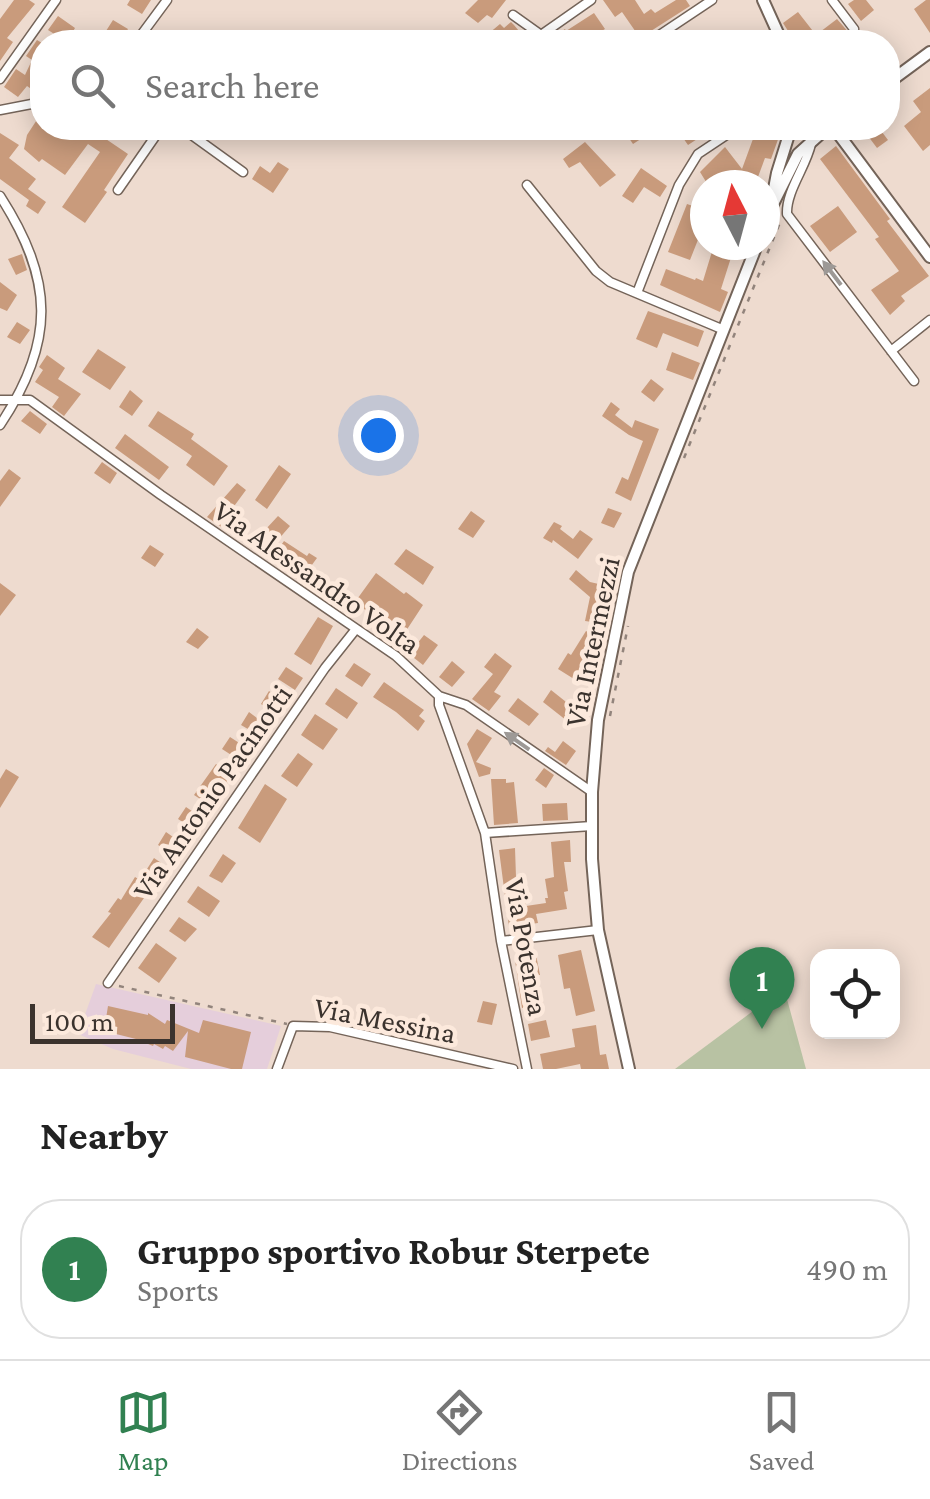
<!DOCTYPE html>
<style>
body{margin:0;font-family:"Crimson Pro",serif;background:#f2f2f2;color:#222}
.controls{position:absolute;right:30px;bottom:30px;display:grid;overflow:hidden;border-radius:20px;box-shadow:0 5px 25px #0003}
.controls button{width:90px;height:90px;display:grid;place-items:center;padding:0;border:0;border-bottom:2px solid #e0e0e0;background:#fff;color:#222;font:50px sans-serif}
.compass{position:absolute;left:690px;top:170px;width:90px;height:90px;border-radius:50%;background:#fff;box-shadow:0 5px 25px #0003;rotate:354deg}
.scale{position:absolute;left:30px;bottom:25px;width:145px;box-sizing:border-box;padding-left:10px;border:5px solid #3b332e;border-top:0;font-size:28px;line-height:35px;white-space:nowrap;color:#3b332e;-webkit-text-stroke:8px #fce9dc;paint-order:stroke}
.you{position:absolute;left:378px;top:435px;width:35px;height:35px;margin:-25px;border:8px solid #fff;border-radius:50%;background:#1a73e8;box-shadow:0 0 0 15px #1a73e833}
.badge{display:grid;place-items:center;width:65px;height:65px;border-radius:50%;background:#318151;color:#fff;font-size:32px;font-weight:700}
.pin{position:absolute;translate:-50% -82px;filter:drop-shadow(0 2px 5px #0008)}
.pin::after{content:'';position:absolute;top:52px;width:35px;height:30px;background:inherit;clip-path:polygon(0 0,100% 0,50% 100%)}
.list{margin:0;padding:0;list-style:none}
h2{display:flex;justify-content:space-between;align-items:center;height:130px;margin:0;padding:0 40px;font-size:42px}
h2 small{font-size:32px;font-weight:400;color:#767676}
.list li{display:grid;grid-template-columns:65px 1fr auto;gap:30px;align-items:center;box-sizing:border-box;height:140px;margin:0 20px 20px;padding:0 20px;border:2px solid #e0e0e0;border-radius:40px}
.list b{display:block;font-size:38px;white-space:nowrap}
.list p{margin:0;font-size:32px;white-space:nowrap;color:#767676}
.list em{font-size:32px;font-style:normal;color:#767676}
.icon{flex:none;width:55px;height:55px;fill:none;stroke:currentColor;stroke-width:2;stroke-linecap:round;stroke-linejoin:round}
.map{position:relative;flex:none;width:930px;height:1069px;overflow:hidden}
.search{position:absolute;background:#fff;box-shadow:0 5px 25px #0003;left:30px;right:30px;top:30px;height:110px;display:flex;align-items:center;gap:25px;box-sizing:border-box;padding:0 35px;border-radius:40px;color:#767676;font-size:38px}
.sheet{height:290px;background:#fff}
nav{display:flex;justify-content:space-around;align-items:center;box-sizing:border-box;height:140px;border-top:2px solid #e0e0e0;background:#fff;font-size:28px;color:#767676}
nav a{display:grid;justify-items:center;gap:5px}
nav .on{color:#318151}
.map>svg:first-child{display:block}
.education{fill:#e5cedb}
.green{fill:#b8c2a3}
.building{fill:#c99b7c}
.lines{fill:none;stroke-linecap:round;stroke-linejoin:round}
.minor-casing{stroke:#746459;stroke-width:11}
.tertiary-casing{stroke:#746459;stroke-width:14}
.path{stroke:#92847c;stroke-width:2.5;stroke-dasharray:5 8;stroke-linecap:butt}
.minor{stroke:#fff;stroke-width:8}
.tertiary{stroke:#fff;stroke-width:10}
.oneway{fill:#9d9996}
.labels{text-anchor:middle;stroke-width:9;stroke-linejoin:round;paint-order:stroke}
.street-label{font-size:30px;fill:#3b332e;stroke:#fce9dc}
</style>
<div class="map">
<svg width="930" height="1069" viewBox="0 0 930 1069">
<rect width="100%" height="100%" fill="#eedbcf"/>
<path class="education" d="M96 984 281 1026 267 1069H191L113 1049 78 1034Z"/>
<path class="green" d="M784 988 806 1069H675Z"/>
<path class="building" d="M14 0H29L35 4 7 38 13 42 0 61V19Z
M130 0H151L142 14 127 5Z
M478 0H506L492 18 487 15 478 23 465 13Z
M603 0H635L644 14 651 9 655 13 676 0H686L690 6 640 38 622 12 615 17Z
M854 0H866L874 10 861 21 848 4Z
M926 0H930V33L914 9Z
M798 12 816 35 837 19 857 42H795L783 23Z
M594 13 605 29 583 42H546L565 29 566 31Z
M58 16 75 28 67 42 48 30Z
M113 20 128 29 120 42H99Z
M511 22 514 25 528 42H494L488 34 500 24 504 28Z
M37 40 42 43V87L37 93 27 86 18 97 4 87 16 69 25 75 32 60 26 56Z
M930 88V145L923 151 904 126 921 112 913 101Z
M42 112V128H101L97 133 128 154 104 190 107 192 85 223 62 207 100 152 88 144 65 175 42 159 39 162 24 149 27 135Z
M622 128H646L650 133 633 144Z
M676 128H714L688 145Z
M757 128H770L781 131 771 159 765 158 755 185 727 176 725 185H708L700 172 725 147 742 169Z
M862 128H879L888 140 877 148Z
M0 133 19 145 9 158 36 179 28 189 46 202 38 214 26 206 29 200 0 179Z
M585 142 616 175 600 187 580 162 569 168 563 159Z
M836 146 890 219 887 221 929 276 901 296 905 301 890 315 871 290 899 271 875 239 879 237 820 159Z
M278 162 289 169 273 193 252 179 260 166 270 173Z
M641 168 667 186 660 197 644 187 633 203 622 196Z
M687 204 705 210V222L690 260 668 252Z
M838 206 857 232 830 252 810 226Z
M714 245H735L721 289 728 292 720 312 660 285 666 269 695 280 696 278 703 281Z
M22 254 27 270 16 275 8 259Z
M0 282 17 295 7 311 0 308Z
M648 311 704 331 698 347 663 333 657 348 636 339Z
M17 322 30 330 20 344 7 337Z
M98 349 126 367 110 390 82 372Z
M672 352 700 363 693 380 666 370Z
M47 355 65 368 58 379 81 394 64 416 52 407 59 397 35 382 43 370 39 367Z
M651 379 664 389 654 402 641 392Z
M130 390 143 401 132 416 119 407Z
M611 402 620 409 615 415 632 428 635 420 659 429 631 501 615 493 622 477 628 480 643 441 629 435 602 416Z
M30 411 47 424 40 434 21 421Z
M158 411 194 434 191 439 228 466 214 486 186 465 192 456 148 426Z
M125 434 169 467 159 480 115 448Z
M102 462 117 473 110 484 94 473Z
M279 465 291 474 267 509 255 500Z
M9 469 21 478 0 507V481Z
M237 483 246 490 232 509 235 511 223 528 207 517Z
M608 508 622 513 614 528 601 523Z
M471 511 485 521 473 538 458 529Z
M278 516 290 526 277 541 265 530Z
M554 522 562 526 560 529 573 539 580 530 593 539 578 559 553 540 552 543 543 538Z
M284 541 307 556 309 553 317 558 300 581 271 560Z
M150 545 164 554 155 567 141 558Z
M406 549 434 567 423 585 394 564Z
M576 570 590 582 603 585 599 623 585 621 590 597 569 579Z
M376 573 404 594 406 592 423 605 404 634 375 613 373 616 355 602Z
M0 583 16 595 0 616Z
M318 617 333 626 311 665 294 654Z
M197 628 209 637 198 649 186 642Z
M586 631 598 638 574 679 558 669 568 653 571 655Z
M424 635 438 645 423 665 409 654Z
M495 653 512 666 494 692 501 696 489 711 472 699 493 674 484 667Z
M452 661 465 672 452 687 439 677Z
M354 663 371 674 362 687 345 676Z
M286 667 303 678 295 690 278 679Z
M384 682 424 710 419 716 425 721 418 731 396 712 373 697Z
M336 688 358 703 347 719 325 704Z
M551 690 580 713 571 724 543 702Z
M269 691 285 703 277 714 261 704Z
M518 698 539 714 529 726 508 711Z
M249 712 265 724 258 735 241 725Z
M315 714 338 729 323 750 301 735Z
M477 729 492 738 476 762 491 768 490 774 479 777 467 744Z
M230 737 247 748 239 760 222 749Z
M563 741 576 751 566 765 545 751 548 747 555 752Z
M298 753 313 764 297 787 281 776Z
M216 764 233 776 211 806 194 795Z
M544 768 554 775 546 788 535 780Z
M6 769 19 777 0 808V779Z
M491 779H506V783L514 782 518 823 494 825Z
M265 784 287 799 260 843 238 828Z
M567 803 568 820 543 821 542 804Z
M186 807 202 818 195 830 178 819Z
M166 832 183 844 175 855 158 845Z
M570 840 571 862H564L568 891 564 892 567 909 536 914 538 923 509 927 499 850 515 848 516 877H523L526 906 546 903 545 898H548L545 879 554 877 551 842Z
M223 854 236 863 222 883 209 876Z
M154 858 170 869 163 881 158 878 109 948 92 937 111 913 108 912 118 898 121 900 135 877 140 880Z
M198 886 220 901 209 917 187 902Z
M179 917 197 929 185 942 169 931Z
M156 943 177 958 159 983 138 968Z
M581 950 595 1011 576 1016 570 988 564 989 558 955Z
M536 955 540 975H537L543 1004 522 1008 515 960Z
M483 1001 497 1004 492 1025 477 1022Z
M108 1006 148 1015V1013L165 1024 167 1020 199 1033 203 1020 251 1032 242 1069H231L185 1057 188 1031 173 1051 165 1046 163 1049 154 1044 153 1046 136 1039 104 1031Z
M546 1020 550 1037 531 1041 528 1024Z
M596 1025 600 1055 606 1054 609 1069H581L580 1064 556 1069H543L540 1054 575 1047 572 1029Z"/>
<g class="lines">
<g class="minor-casing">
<path id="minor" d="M832 0 854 29
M513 15 541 35 591 0
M136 42 167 0
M649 42 712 0
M0 79 56 0
M0 110 42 102
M182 128 243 172
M811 144C806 167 786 191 787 214L914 381
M527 185 596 271 610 282 724 330
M118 190 161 128
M0 196C54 280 56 341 0 425
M637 293 679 185 698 154 737 128
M891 351 930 320
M0 400H30L161 495 396 656 439 696 466 705 592 792
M439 696V705L485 833 501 941 527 1069
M485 833 592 826
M501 941 598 930
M108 983 325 668 356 629
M277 1069 293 1026 330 1027 513 1069"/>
</g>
<g class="tertiary-casing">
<path id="tertiary" d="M763 0 782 42
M888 83 930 52
M834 128 930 257
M770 210 798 154 827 128
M765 224 770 210 777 173 791 128
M629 1069 598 930 592 859V792L598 720 628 572 757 245"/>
</g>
<path class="path" d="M684 458 781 220
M610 716 628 626
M119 986 287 1024"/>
<use href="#minor" class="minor"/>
<use href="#tertiary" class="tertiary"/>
</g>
<defs><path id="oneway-solid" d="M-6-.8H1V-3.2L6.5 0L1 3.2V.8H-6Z" transform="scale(2.5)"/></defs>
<g class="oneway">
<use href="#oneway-solid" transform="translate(832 273) rotate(-127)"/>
<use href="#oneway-solid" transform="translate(517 741) rotate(-145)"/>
</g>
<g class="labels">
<g class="street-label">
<text transform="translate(317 577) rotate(35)" y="10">Via Alessandro Volta</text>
<text transform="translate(592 642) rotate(-78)" y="10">Via Intermezzi</text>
<text transform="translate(212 792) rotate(-55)" y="10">Via Antonio Pacinotti</text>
<text transform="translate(527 947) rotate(80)" y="10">Via Potenza</text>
<text transform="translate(385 1020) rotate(11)" y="10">Via Messina</text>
</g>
</g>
</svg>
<div class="controls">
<button><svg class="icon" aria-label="locate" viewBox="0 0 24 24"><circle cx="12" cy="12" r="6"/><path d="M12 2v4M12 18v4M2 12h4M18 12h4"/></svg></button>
</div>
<svg class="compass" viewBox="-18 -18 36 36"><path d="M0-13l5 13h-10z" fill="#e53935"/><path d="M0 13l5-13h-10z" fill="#767676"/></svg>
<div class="scale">100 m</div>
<div class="you"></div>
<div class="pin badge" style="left:762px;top:1029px">1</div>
<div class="search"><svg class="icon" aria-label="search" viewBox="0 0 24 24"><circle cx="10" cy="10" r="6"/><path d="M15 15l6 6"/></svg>Search here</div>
</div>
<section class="sheet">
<h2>Nearby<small></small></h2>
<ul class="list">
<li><span class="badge">1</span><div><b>Gruppo sportivo Robur Sterpete</b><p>Sports</p></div><em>490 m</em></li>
</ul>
</section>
<nav>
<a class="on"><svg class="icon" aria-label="map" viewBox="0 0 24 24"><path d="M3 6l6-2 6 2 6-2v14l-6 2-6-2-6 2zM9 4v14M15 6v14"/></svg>Map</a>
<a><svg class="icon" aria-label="directions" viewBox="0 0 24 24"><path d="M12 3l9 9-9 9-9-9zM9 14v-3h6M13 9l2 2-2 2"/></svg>Directions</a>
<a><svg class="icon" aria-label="saved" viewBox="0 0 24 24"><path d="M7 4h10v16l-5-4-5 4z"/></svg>Saved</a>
</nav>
